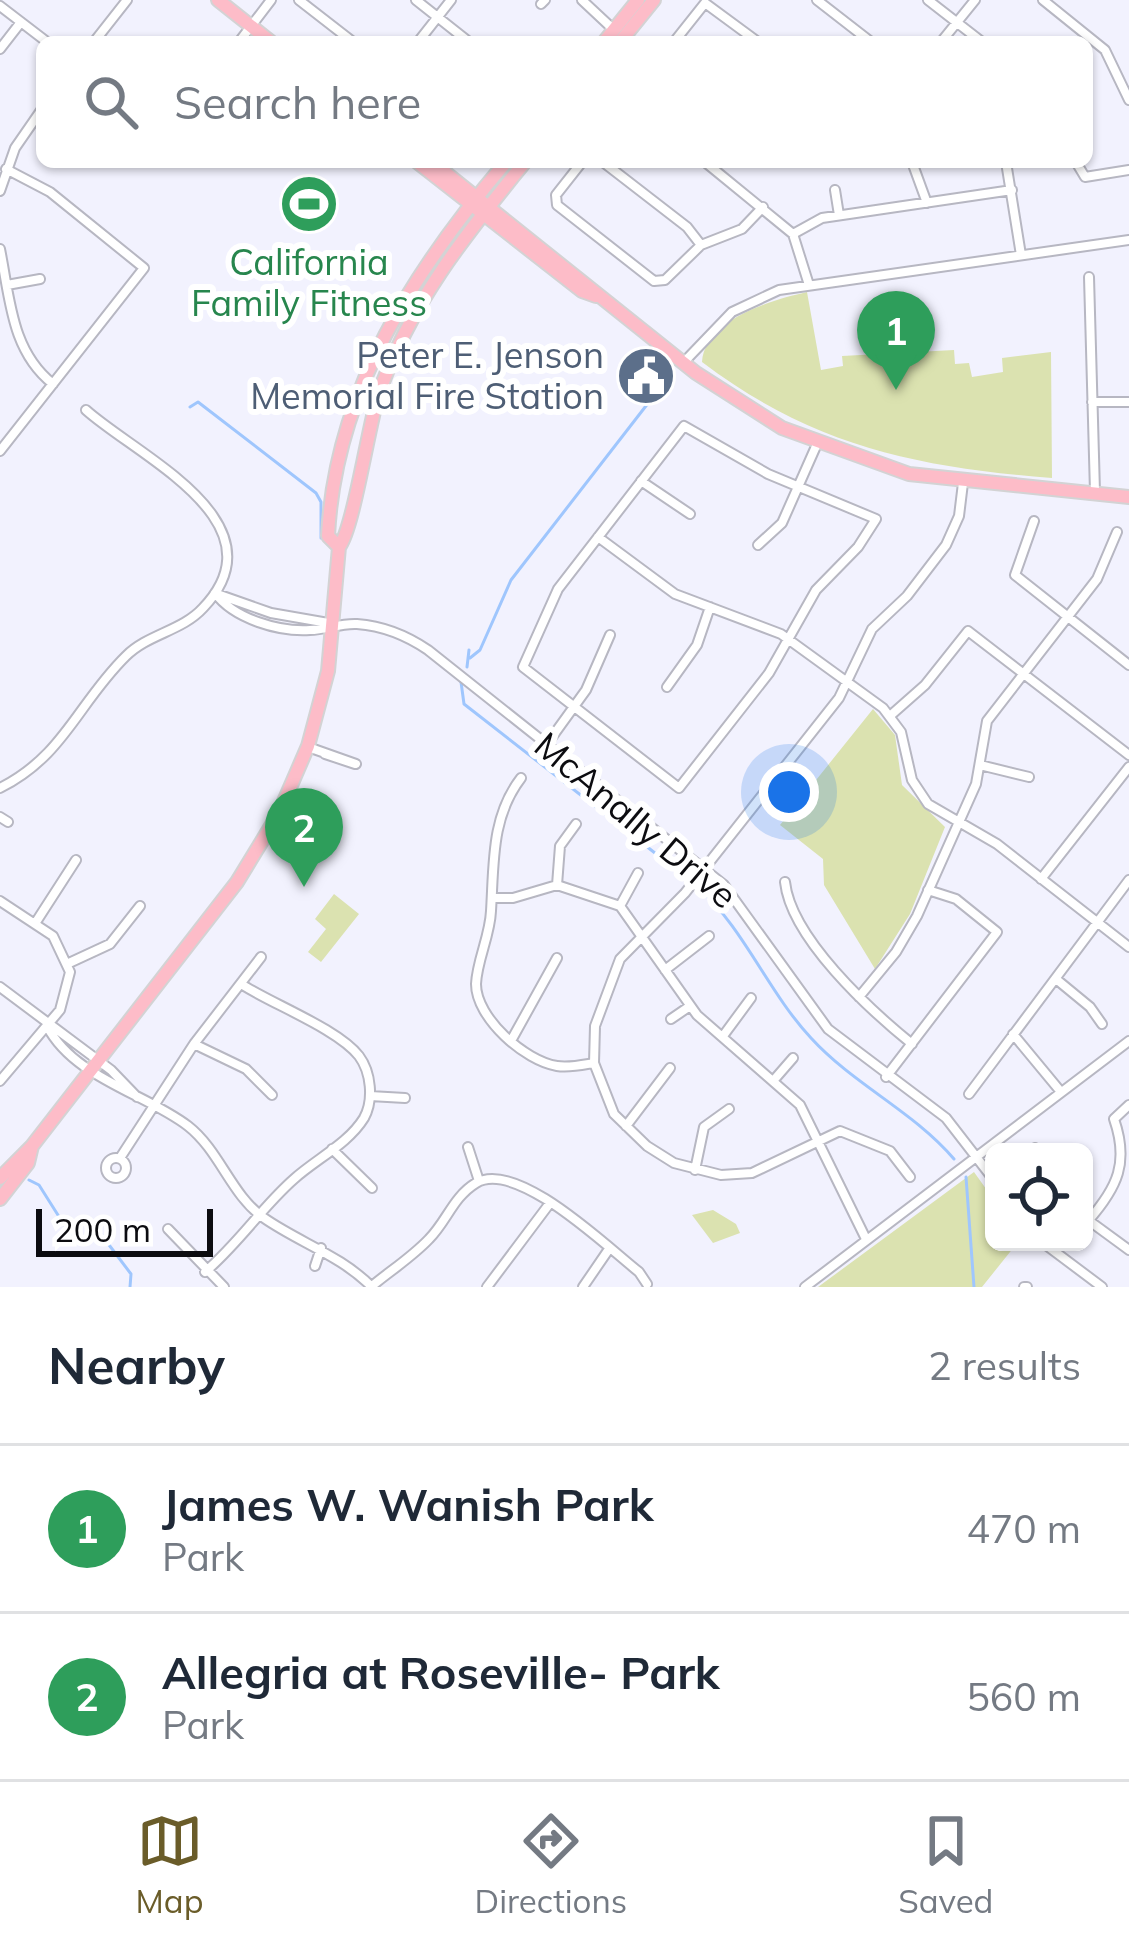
<!DOCTYPE html>
<style>
body{margin:0;font-family:Mulish,sans-serif;background:#f6f6f7;color:#1f2937}
.controls{position:absolute;right:36px;bottom:36px;display:grid;overflow:hidden;border-radius:18px;box-shadow:0 3px 9px #0004}
.controls button{width:108px;height:108px;display:grid;place-items:center;padding:0;border:0;border-bottom:3px solid #e0e1e3;background:#fff;color:#1f2937;font:60px sans-serif}
.scale{position:absolute;left:36px;bottom:30px;width:177px;box-sizing:border-box;padding-left:12px;border:6px solid #0c0c10;border-top:0;font-size:33px;line-height:42px;white-space:nowrap;color:#0c0c10;-webkit-text-stroke:9px #fff;paint-order:stroke}
.you{position:absolute;left:789px;top:792px;width:42px;height:42px;margin:-30px;border:9px solid #fff;border-radius:50%;background:#1a73e8;box-shadow:0 0 0 18px #1a73e833}
.badge{display:grid;place-items:center;width:78px;height:78px;border-radius:50%;background:#6a5c29;color:#fff;font-size:39px;font-weight:700}
.pin{position:absolute;translate:-50% -99px;filter:drop-shadow(0 3px 6px #0008)}
.pin::after{content:'';position:absolute;top:63px;width:42px;height:36px;background:inherit;clip-path:polygon(0 0,100% 0,50% 100%)}
.list{margin:0;padding:0;list-style:none}
h2{display:flex;justify-content:space-between;align-items:center;height:156px;margin:0;padding:0 48px;font-size:51px}
h2 small{font-size:39px;font-weight:400;color:#747a83}
.list li{display:grid;grid-template-columns:78px 1fr auto;gap:36px;align-items:center;box-sizing:border-box;height:168px;padding:0 48px;border-top:3px solid #e0e1e3}
.list b{display:block;font-size:45px;white-space:nowrap}
.list p{margin:0;font-size:39px;white-space:nowrap;color:#747a83}
.list em{font-size:39px;font-style:normal;color:#747a83}
.icon{flex:none;width:66px;height:66px;fill:none;stroke:currentColor;stroke-width:2;stroke-linecap:round;stroke-linejoin:round}
.map{position:relative;flex:none;width:1129px;height:1287px;overflow:hidden}
.search{position:absolute;background:#fff;box-shadow:0 3px 9px #0004;left:36px;right:36px;top:36px;height:132px;display:flex;align-items:center;gap:30px;box-sizing:border-box;padding:0 42px;border-radius:18px;color:#747a83;font-size:45px}
.sheet{height:492px;background:#fff}
nav{display:flex;justify-content:space-around;align-items:center;box-sizing:border-box;height:168px;border-top:3px solid #e0e1e3;background:#fff;font-size:33px;color:#747a83}
nav a{display:grid;justify-items:center;gap:6px}
nav .on{color:#6a5c29}
.map>svg:first-child{display:block}
.green{fill:#dbe2b0}
.lines{fill:none;stroke-linecap:round;stroke-linejoin:round}
.stream{stroke:#9fc6fd;stroke-width:3}
.minor-casing{stroke:#b7b7c2;stroke-width:12}
.major-casing{stroke:#d3d3d4;stroke-width:16}
.minor{stroke:#fff;stroke-width:8}
.major{stroke:#fdbcc8;stroke-width:12}
.labels{text-anchor:middle;stroke-width:12;stroke-linejoin:round;paint-order:stroke}
.leisure-label{font-size:36px;fill:#27864d;stroke:#fff}
.service-label{font-size:36px;fill:#4e5e75;stroke:#fff;text-anchor:end}
.street-label{font-size:36px;fill:#0c0c10;stroke:#fff}
</style>
<div class="map">
<svg width="1129" height="1287" viewBox="0 0 1129 1287">
<rect width="100%" height="100%" fill="#f2f2fe"/>
<path class="green" d="M807 292 821 370 843 366 842 356 954 350 955 364 969 363 972 377 1003 372 1002 358 1051 352 1052 478C916 467 813 446 702 362 705 319 772 300 807 292Z
M873 709 895 735 902 785 945 827 910 914 875 969 824 885 823 859 780 825Z
M334 894 359 914 321 962 308 952 326 929 315 919Z
M974 1172 994 1200V1242H1018L982 1287H818Z
M713 1210 736 1224 740 1233 713 1243 692 1215Z"/>
<g class="lines">
<path class="stream" d="M190 407 198 402 316 493 321 502V538
M470 658 480 650 511 580 649 402
M467 667 469 650
M461 682 464 704 687 878
M698 887C745 930 768 992 811 1038 854 1085 913 1111 954 1159
M966 1177 974 1287
M29 1180 39 1185 75 1242 100 1233 131 1274 130 1287"/>
<g class="minor-casing">
<path id="minor" d="M299 0 353 42
M416 0 469 42
M582 0 614 30
M817 0 871 42
M928 0 982 42
M1043 0 1105 50 1129 100
M541 4 545 0
M0 6 47 42
M94 42 127 0
M239 42 271 0
M418 42 451 0
M674 42 705 3 758 42
M941 42 975 0
M0 49 21 22
M582 162 556 195 557 205 654 281 665 280 701 245 687 227 603 162
M705 162 793 234 809 285
M912 162 927 203
M1006 162 1021 255
M1076 162 1085 177 1129 170
M835 190 839 215
M0 191 15 148 42 109
M793 234 822 218 1012 190
M701 245 742 229 763 207
M0 249C10 298 11 351 53 384
M1089 277 1095 492
M7 285 40 279
M684 362 732 312 779 290 1129 240
M1092 402H1129
M684 426 768 474 876 519 858 547 816 590 769 673 679 788 523 667 558 589Z
M0 451 144 268 50 192 6 169
M641 481 690 514
M1034 521 1015 575 1129 665
M598 537 675 594 781 634 883 708 901 732 912 780 928 804 997 844 1129 947
M758 545 782 523 817 444
M215 593C234 619 279 632 310 630 326 630 340 623 357 624 384 626 406 635 428 650L724 885 828 1029 946 1118 994 1180
M217 594 271 613 334 624
M667 687 697 645 710 607
M891 715 925 685 968 631 1129 755
M547 744 586 690 610 635
M308 747 356 764
M325 754 355 764
M980 765 1029 777
M521 778C491 817 494 863 491 911 490 936 477 960 476 984 476 1018 525 1061 557 1066 569 1068 582 1065 594 1063
M0 788C64 756 78 703 126 656 148 634 182 631 203 608 285 522 137 456 86 410
M0 817 8 822
M1041 879 1129 767
M785 882C791 938 870 1010 912 1044
M557 885 560 846 576 824
M492 898H513L557 885 620 906 697 1015 800 1105 865 1237
M0 901 53 936 70 972 60 1010 0 1081
M620 906 638 873
M36 922 76 860
M69 963 110 944 140 906
M665 970 709 936
M1056 979 1090 1007 1102 1024
M0 987 111 1070 137 1097
M859 997 896 952 917 916 976 784 987 721 1097 579 1117 532
M671 1019 690 1006
M47 1026C74 1078 145 1093 188 1126 220 1151 231 1195 264 1218 300 1243 340 1255 372 1287
M1013 1034 1061 1092
M723 1036 751 998
M512 1039 557 958
M194 1044 246 1069 272 1095
M886 1077 997 932 956 899 928 890
M773 1081 793 1058
M969 1094 1129 880
M370 1096 405 1098
M626 1126 670 1068
M468 1147 479 1181
M1035 1148 1037 1152
M332 1149 372 1188
M106 1168a10 10 0 1 1 20 0a10 10 0 1 1-20 0Z
M120 1158 194 1044 261 957
M695 1170 704 1127 729 1109
M910 1177 890 1151 840 1131 752 1173 721 1175 674 1163 647 1146 614 1114 594 1063 595 1026 620 959 685 893 839 698 872 629 907 596 946 545 959 516 963 483
M1084 1217 1129 1250
M1088 1221C1118 1187 1129 1162 1114 1119L1129 1105
M168 1229 224 1287
M1042 1242 1102 1287
M315 1266 321 1248
M205 1272C240 1242 262 1207 294 1179 316 1159 348 1144 364 1118 374 1100 371 1072 359 1056 338 1029 272 1004 241 984
M372 1286C390 1271 412 1257 429 1239 447 1221 453 1197 476 1183 517 1159 607 1247 639 1272L647 1284
M487 1287 550 1203
M583 1287 609 1249
M805 1287 1129 1041
M1024 1287H1027"/>
</g>
<g class="major-casing">
<path id="major" d="M218 0 271 42
M604 42 638 0
M620 42 654 0
M417 162 582 291 596 296
M432 162 696 373 782 428 909 474 1129 497
M339 547 328 536C335 391 415 269 506 162
M0 1178 32 1146 237 882 279 813 308 746 328 671 339 547C353 530 368 429 378 396 409 305 465 235 525 162
M0 1199 28 1163 32 1146"/>
</g>
<use href="#minor" class="minor"/>
<use href="#major" class="major"/>
</g>
<defs>
<g id="stadium-disc" transform="scale(3)"><circle r="9.5" fill="#2e9e5b" stroke="#fff"/><path d="M0-5a6.5 5 0 1 0 0 10a6.5 5 0 1 0 0-10ZM-3.5-1.8h7v3.6h-7Z" fill="#fff"/></g>
<g id="civic-disc" transform="scale(3)"><circle r="9.5" fill="#5c6f8a" stroke="#fff"/><path d="M-.6-6.5H3V-4.5H.6V-3L4-1V1h2V6H-6V1h2V-1L-.6-3ZM-1.2 2.5V6h2.4V2.5Z" fill="#fff"/></g>
</defs>
<g fill-rule="evenodd">
<use href="#stadium-disc" x="309" y="204"/>
<use href="#civic-disc" x="646" y="376"/>
</g>
<g class="labels">
<g class="leisure-label">
<text x="309" y="275">California<tspan x="309" dy="41">Family Fitness</tspan></text>
</g>
<g class="service-label">
<text x="604" y="368">Peter E. Jenson<tspan x="604" dy="41">Memorial Fire Station</tspan></text>
</g>
<g class="street-label">
<text transform="translate(636 820) rotate(40)" y="13">McAnally Drive</text>
</g>
</g>
</svg>
<div class="controls">
<button><svg class="icon" aria-label="locate" viewBox="0 0 24 24"><circle cx="12" cy="12" r="6"/><path d="M12 2v4M12 18v4M2 12h4M18 12h4"/></svg></button>
</div>
<div class="scale">200 m</div>
<div class="you"></div>
<div class="pin badge" style="left:896px;top:390px;background:#2e9e5b">1</div>
<div class="pin badge" style="left:304px;top:887px;background:#2e9e5b">2</div>
<div class="search"><svg class="icon" aria-label="search" viewBox="0 0 24 24"><circle cx="10" cy="10" r="6"/><path d="M15 15l6 6"/></svg>Search here</div>
</div>
<section class="sheet">
<h2>Nearby<small>2 results</small></h2>
<ul class="list">
<li><span class="badge" style="background:#2e9e5b">1</span><div><b>James W. Wanish Park</b><p>Park</p></div><em>470 m</em></li>
<li><span class="badge" style="background:#2e9e5b">2</span><div><b>Allegria at Roseville- Park</b><p>Park</p></div><em>560 m</em></li>
</ul>
</section>
<nav>
<a class="on"><svg class="icon" aria-label="map" viewBox="0 0 24 24"><path d="M3 6l6-2 6 2 6-2v14l-6 2-6-2-6 2zM9 4v14M15 6v14"/></svg>Map</a>
<a><svg class="icon" aria-label="directions" viewBox="0 0 24 24"><path d="M12 3l9 9-9 9-9-9zM9 14v-3h6M13 9l2 2-2 2"/></svg>Directions</a>
<a><svg class="icon" aria-label="saved" viewBox="0 0 24 24"><path d="M7 4h10v16l-5-4-5 4z"/></svg>Saved</a>
</nav>
